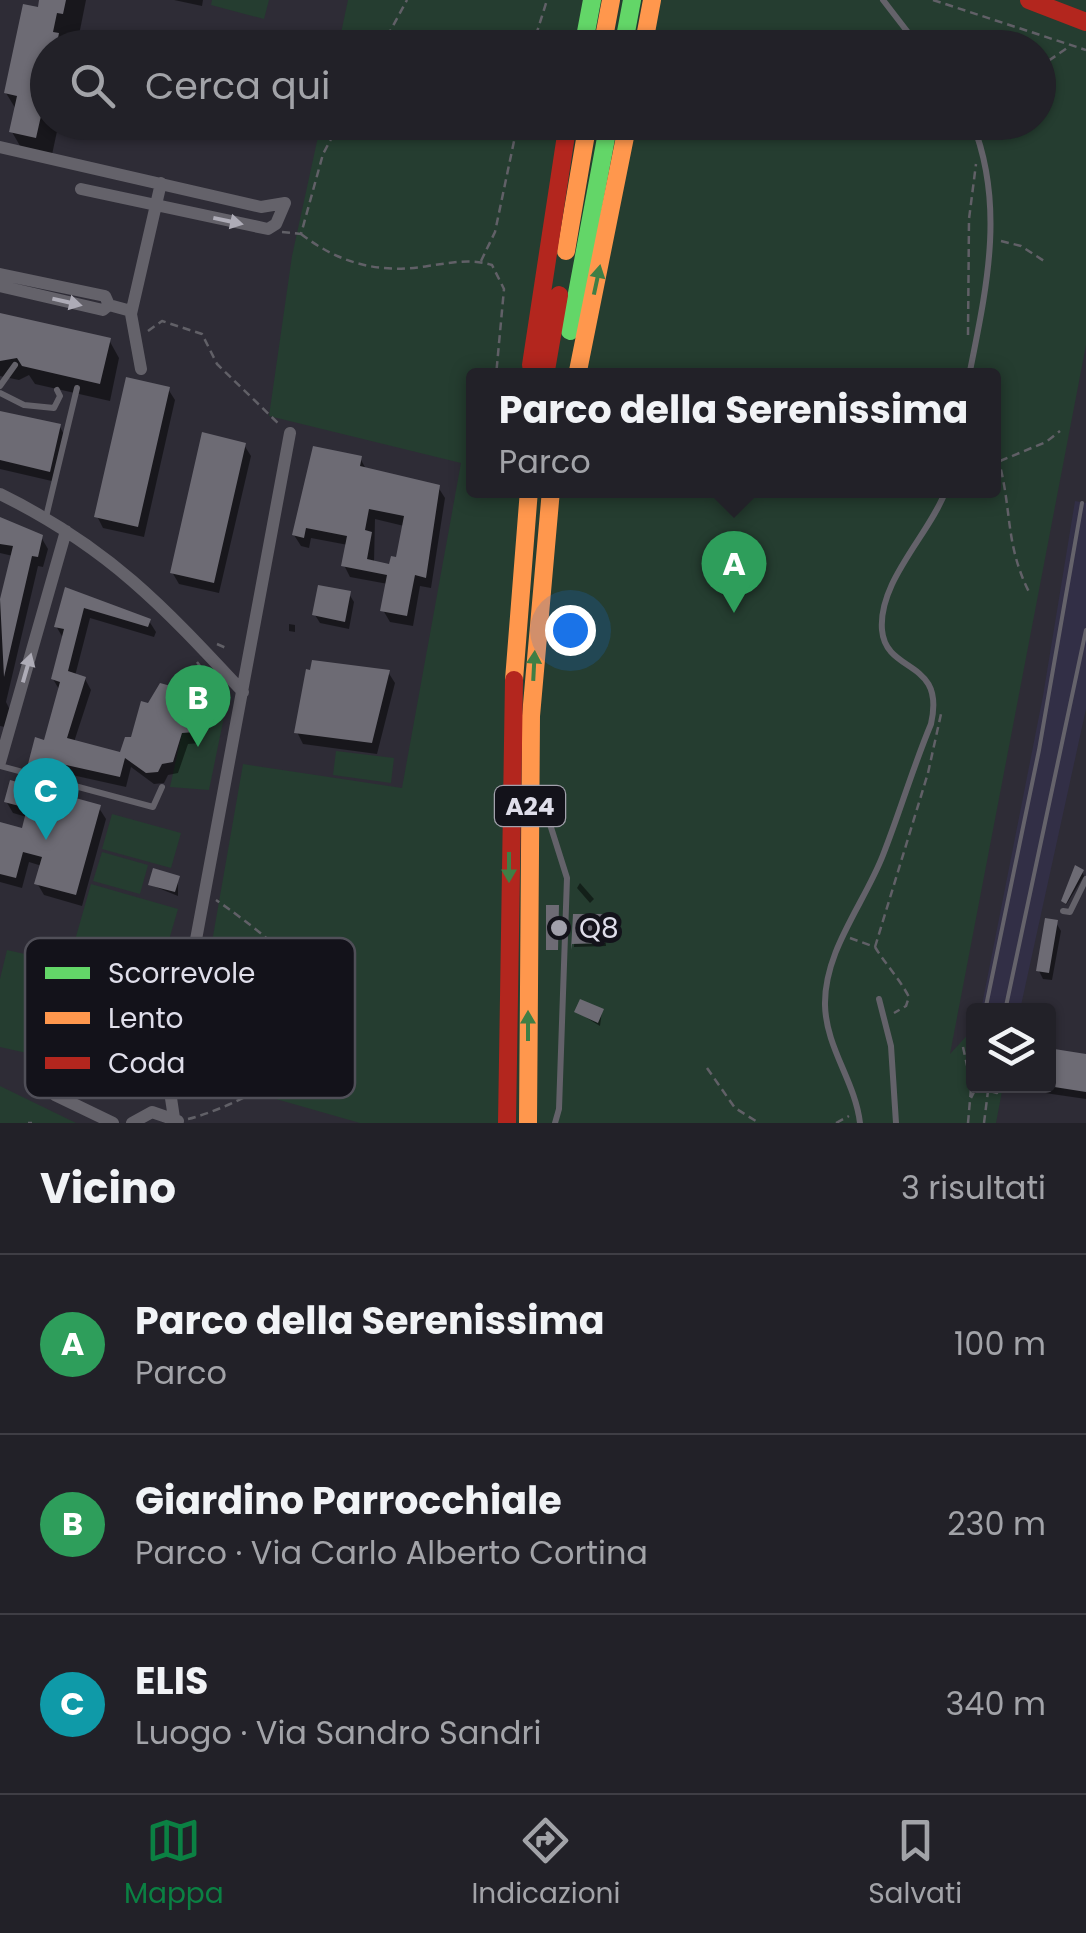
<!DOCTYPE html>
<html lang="it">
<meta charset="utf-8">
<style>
body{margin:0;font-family:Poppins,sans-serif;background:#2e2e34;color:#f1f3f6}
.controls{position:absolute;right:30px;bottom:30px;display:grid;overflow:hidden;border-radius:10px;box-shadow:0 2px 8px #0004}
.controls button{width:90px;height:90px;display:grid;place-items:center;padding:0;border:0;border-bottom:2px solid #3f3e45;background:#222128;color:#f1f3f6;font:50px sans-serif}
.you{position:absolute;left:570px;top:630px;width:35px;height:35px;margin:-25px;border:8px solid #fff;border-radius:50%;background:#1a73e8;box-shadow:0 0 0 15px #1a73e833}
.badge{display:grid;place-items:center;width:65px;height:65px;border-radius:50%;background:#0b8043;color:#fff;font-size:32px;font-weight:700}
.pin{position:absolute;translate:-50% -82px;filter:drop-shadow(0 2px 5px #0008)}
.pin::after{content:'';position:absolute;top:52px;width:35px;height:30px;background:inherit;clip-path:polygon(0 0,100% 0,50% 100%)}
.popup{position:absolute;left:466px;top:368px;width:535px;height:130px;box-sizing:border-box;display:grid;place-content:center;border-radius:10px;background:#222128;filter:drop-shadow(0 2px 8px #0005);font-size:32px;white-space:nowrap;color:#a2a3a8}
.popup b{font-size:38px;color:#f1f3f6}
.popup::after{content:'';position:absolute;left:50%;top:100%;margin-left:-20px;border:20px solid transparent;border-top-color:#222128}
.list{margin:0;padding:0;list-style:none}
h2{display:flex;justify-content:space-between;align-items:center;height:130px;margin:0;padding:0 40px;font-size:42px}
h2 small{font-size:32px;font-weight:400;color:#a2a3a8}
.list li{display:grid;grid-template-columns:65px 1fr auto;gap:30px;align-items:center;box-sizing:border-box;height:180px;padding:0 40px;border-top:2px solid #3f3e45}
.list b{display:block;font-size:38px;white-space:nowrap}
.list p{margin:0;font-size:32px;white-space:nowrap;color:#a2a3a8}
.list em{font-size:32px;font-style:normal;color:#a2a3a8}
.icon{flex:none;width:55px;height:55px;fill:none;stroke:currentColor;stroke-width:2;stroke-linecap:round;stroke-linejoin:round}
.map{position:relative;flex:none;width:1086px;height:1123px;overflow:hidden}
.search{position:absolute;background:#222128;box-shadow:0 2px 8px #0004;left:30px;right:30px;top:30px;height:110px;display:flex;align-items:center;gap:25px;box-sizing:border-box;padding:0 35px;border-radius:55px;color:#a2a3a8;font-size:38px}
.sheet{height:670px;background:#222128}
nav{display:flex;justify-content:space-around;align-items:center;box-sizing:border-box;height:140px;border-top:2px solid #3f3e45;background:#222128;font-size:28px;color:#a2a3a8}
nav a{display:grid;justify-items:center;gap:5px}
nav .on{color:#0b8043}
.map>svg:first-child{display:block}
.built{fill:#322f46}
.green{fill:#253d30;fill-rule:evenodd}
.shadow{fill:#0007;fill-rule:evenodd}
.building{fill:#6d6b74;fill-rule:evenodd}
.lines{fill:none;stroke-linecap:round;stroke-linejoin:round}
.path{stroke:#616067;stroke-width:2.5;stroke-dasharray:8 5;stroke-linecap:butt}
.lane{stroke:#64626a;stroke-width:6}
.street{stroke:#64626a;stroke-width:12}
.fast{stroke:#63d668;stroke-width:18}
.slow{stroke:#ff974d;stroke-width:18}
.jam{stroke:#b3261e;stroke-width:18}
.rail{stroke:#65636b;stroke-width:4}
.oneway{fill:#aeacb7}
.oneway2{fill:#3f7e45}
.poi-dot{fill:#a1a0ab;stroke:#13121a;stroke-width:4}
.labels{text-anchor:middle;stroke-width:10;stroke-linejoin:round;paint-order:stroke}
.shield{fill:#13121a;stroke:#a2a1ac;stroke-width:2.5}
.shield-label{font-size:25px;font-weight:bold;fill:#dfdeea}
.poi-label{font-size:28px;fill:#dfdeea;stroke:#13121a;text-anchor:start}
.key{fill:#13121a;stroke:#504f58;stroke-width:2.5}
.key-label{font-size:28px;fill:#dfdeea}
</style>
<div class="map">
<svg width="1086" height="1123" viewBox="0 0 1086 1123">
<rect width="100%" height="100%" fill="#2e2c36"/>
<path class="built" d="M1075 501 1086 503V709L1020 1010H981L1043 696Z"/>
<path class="green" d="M212 0H269L264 19 211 5Z
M348 0H1086V345L950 1054 973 1029 974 1086H1003L996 1123H360L189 1074 243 764 402 788 461 463 269 416 292 256 321 123 1038 122V48L338 47ZM474 376H994V490H474Z
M178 704 225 712 209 790 170 787 182 733 194 732 198 721 179 709Z
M336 751 394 758 391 783 333 775Z
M112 814 181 833 171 868 102 849Z
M102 852 148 865 140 894 93 881Z
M91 884 178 909 162 964 75 940Z
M7 950 163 985 142 1079 0 1047V979Z
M0 1086 76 1123H0Z"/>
<path class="shadow" d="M42 0H86L78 40 71 38 69 48H48V122H59L50 164 27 158 12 132 17 111 6 93Z
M174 0H203L202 6Z
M0 315 109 340 119 358 110 401 35 384 29 375 19 380 0 376Z
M168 389 175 400 144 537 103 528 97 516Z
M0 414 60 427 66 438 56 482 0 469Z
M244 445 251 456 219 593 179 584 172 572Z
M360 458 367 471 438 487 445 498 431 588 420 586 413 626 390 622 383 610 388 584 350 577 344 565 348 545 311 538 309 548 301 546 294 535ZM375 519 404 526 398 560 391 567 374 563Z
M0 521 41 537 48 549 43 567 38 566 6 702 10 710 5 727 0 726V602L13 556 0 553Z
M66 590 149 621 156 632 154 637 90 618 75 676 85 679 91 690 74 742 122 755 150 705 176 690 183 715 196 722 203 734 200 743 188 744 178 773 168 775 164 783 154 784 131 767 126 787 63 773 61 782 37 775 30 764 46 744 60 691 53 679 63 638 56 626Z
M349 594 354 602 349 629 320 623 315 615Z
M289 624 295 625V632L289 631Z
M388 672 395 683 377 754 303 744 297 732Z
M6 801 99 808 106 819 82 906 44 895 37 883 42 866 29 862 22 888 0 882V825L23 831 27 817 13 813Z
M1082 872 1084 876 1066 905 1064 901Z
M178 878V896L151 885Z
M580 883 594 899 590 903 577 888Z
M603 916 606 946 574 947 575 917Z
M1056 923 1061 931 1052 980 1043 979 1039 971Z
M602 1011 600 1026 577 1012Z
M1086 1057V1099L1038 1092 1035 1086H1048Z"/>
<path class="building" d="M39 0H66L63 14 57 13 53 32 59 33 56 48H48V85L36 138 9 132 17 96 4 93 23 4 38 7Z
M0 313 111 338 100 384 22 366 17 358 0 361Z
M126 377 170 387 138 527 94 517Z
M0 411 61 424 50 472 0 460Z
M202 432 246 443 214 583 170 573Z
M313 446 362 456 360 466 440 485 426 578 415 575 407 616 380 611 387 575 341 566 347 536 306 528 304 538 292 535ZM369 509 404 516 396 557 391 556 389 564 367 559 372 532 365 530Z
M0 517 43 535 38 557 32 556 4 677 0 599 13 546 0 544Z
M318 585 351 591 345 622 312 615Z
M65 587 151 619 148 627 84 608 68 671 86 677 67 738 120 752 125 737H131L141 701 148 703 160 683 178 688 179 709 198 721 195 732 182 733 173 762 162 764 158 772 146 773 125 758 120 777 57 763 55 772 28 764 35 737 44 740 60 682 51 679 64 629 54 627Z
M312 660 390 670 372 743 294 733 306 669 310 670Z
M10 780 101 805 76 895 34 884 42 857 23 852 16 878 0 874V822L22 828 27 808 4 802Z
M1075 865 1084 870 1066 904 1061 901Z
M153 868 180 876 175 892 148 885Z
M546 905H559L558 950H546Z
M573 914H604L605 943 572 944 571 950Z
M1045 918 1058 920 1049 973 1036 971Z
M580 999 604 1009 598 1023 574 1012Z
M1048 1048 1086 1054V1092L1048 1086Z"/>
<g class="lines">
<path class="path" d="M933 0 1086 50
M381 48 407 0
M532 48 547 0
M1038 68 1070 46
M282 232 301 234 323 154 340 122
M301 234C340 264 380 274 428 266 450 263 470 258 492 265L504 289 496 376
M1001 241 1021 246 1044 261
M481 261 495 232 518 122
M148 331 162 321 202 334 217 364 281 426
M968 335 969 219 976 164
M994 460 999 462C1012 510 1005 544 1029 592
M1000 461 1046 442 1060 431
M217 644 226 648
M197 662 226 701
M850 938 875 947C886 965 899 978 909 997L906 1006 894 1013
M875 947 928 773 941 714
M963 1047 970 1079
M707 1068 735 1108 759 1123
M259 1086V1028L288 960
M990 1091 997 1093 999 1086
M971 1098 977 1086
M188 1119C230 1109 341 1058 322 1001 311 969 244 919 216 900
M28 1123H32
M836 1123 849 1116
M968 1123 974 1054
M984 1123 988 1091H982L986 1086"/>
<path class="lane" d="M883 0 920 48
M969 376C986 290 1006 206 972 122
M0 386 15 365
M0 393 24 405 54 408 60 396 57 390
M46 517 77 388
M0 766 153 807 162 787
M542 799 567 878 559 1109 555 1123
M1063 911 1070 912 1086 879
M879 999 891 1046 896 1123
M860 1123C855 1081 826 1048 825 1005 824 951 864 904 883 855 900 812 913 767 931 724 946 658 886 675 882 630 878 581 930 534 946 490"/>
<path class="street" d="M0 147 261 207 285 203
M81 189 268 229 276 224 285 203
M0 274 105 296 109 305
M0 286 103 310 109 305 131 311
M141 369 131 314 161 183
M0 494C108 547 163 606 243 692
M0 762 66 531
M55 1095 113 1123
M174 1118 169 1085 290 433
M132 1123 152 1112 178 1121"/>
<path class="fast" d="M583 48 592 0
M623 48 632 0
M570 331 609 122"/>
<path class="slow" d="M602 48 611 0
M643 48 652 0
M566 251 588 122
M577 376 628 122
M514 680 529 490
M528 1123 531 716 551 490"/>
<path class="jam" d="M1029 0 1086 22
M531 365 568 122
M545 376 559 295
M507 1123 514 680"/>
<path class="rail" d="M985 1011 1039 750 1082 503
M1005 1011 1086 630"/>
</g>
<defs><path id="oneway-solid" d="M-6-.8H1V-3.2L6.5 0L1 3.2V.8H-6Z" transform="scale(2.5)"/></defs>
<g class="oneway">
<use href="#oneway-solid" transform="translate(228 221) rotate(12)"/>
<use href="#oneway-solid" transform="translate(67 302) rotate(13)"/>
<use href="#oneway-solid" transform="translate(27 668) rotate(-74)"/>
</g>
<g class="oneway2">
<use href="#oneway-solid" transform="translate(597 280) rotate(-78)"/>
<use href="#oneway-solid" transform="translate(534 666) rotate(-87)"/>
<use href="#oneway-solid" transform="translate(509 867) rotate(90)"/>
<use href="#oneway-solid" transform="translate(528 1026) rotate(-90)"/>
</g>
<circle class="poi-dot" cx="559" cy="928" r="10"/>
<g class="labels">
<rect class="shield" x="495" y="786" width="70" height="40" rx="8"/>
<g class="shield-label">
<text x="530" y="815">A24</text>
</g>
<g class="poi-label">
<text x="579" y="938">Q8</text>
</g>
</g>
<rect x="25" y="938" width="330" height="160" rx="15" class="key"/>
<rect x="45" y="967" width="45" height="12" fill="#63d668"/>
<rect x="45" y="1012" width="45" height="12" fill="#ff974d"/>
<rect x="45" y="1057" width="45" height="12" fill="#b3261e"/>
<g class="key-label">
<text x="108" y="983">Scorrevole</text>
<text x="108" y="1028">Lento</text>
<text x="108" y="1073">Coda</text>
</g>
</svg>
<div class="controls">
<button><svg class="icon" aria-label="layers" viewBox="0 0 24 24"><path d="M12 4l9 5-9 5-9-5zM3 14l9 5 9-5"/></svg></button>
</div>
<div class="you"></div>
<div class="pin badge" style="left:734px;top:613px;background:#2e9e5b">A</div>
<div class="popup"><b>Parco della Serenissima</b>Parco</div>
<div class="pin badge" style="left:198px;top:747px;background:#2e9e5b">B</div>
<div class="pin badge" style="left:46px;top:840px;background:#0f9aa8">C</div>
<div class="search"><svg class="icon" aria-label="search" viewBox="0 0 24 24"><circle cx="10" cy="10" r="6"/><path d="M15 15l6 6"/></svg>Cerca qui</div>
</div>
<section class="sheet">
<h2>Vicino<small>3 risultati</small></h2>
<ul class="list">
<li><span class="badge" style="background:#2e9e5b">A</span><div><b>Parco della Serenissima</b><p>Parco</p></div><em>100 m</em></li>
<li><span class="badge" style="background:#2e9e5b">B</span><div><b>Giardino Parrocchiale</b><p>Parco · Via Carlo Alberto Cortina</p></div><em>230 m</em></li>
<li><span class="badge" style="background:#0f9aa8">C</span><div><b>ELIS</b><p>Luogo · Via Sandro Sandri</p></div><em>340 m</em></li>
</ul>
</section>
<nav>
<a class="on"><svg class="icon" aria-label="map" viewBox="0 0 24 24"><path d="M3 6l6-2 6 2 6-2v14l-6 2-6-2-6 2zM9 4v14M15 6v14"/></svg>Mappa</a>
<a><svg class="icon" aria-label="directions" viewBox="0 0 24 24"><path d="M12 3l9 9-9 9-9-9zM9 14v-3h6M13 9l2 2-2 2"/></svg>Indicazioni</a>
<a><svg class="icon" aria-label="saved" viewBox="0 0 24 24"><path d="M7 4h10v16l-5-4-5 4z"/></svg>Salvati</a>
</nav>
